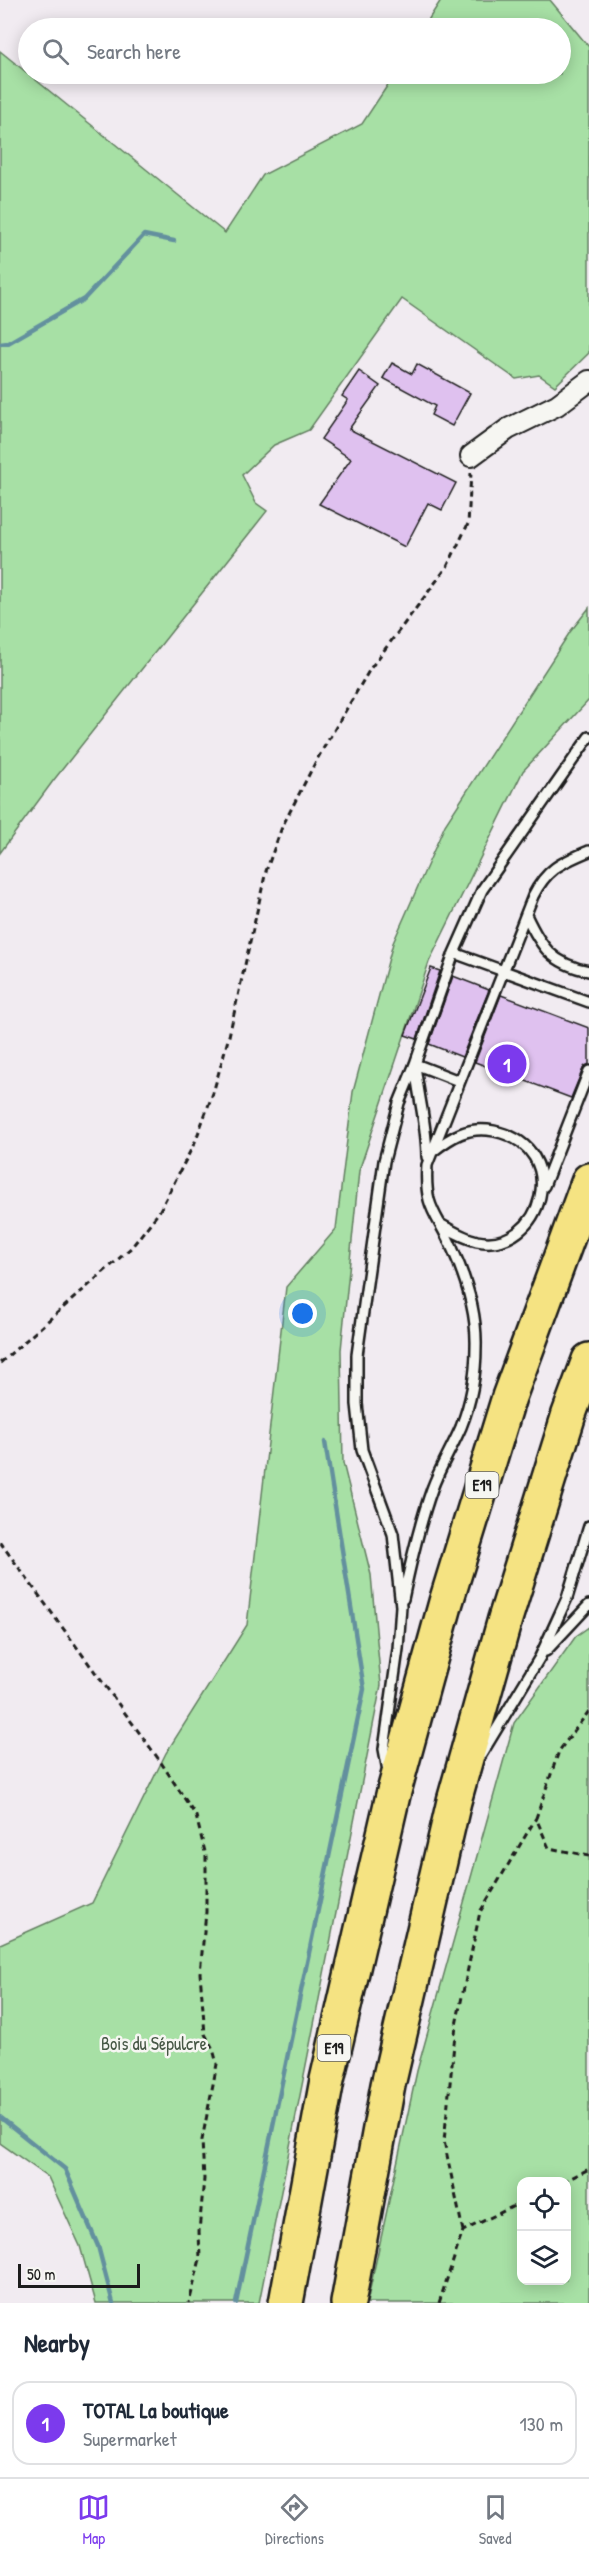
<!DOCTYPE html>
<meta charset="utf-8">
<style>
body{margin:0;font-family:"Patrick Hand",sans-serif;background:#f6f6f7;color:#1f2937}
.controls{position:absolute;right:18px;bottom:18px;display:grid;overflow:hidden;border-radius:12px;box-shadow:0 3px 15px #0003}
.controls button{width:54px;height:54px;display:grid;place-items:center;padding:0;border:0;border-bottom:2px solid #e0e1e3;background:#fff;color:#1f2937;font:30px sans-serif}
.scale{position:absolute;left:18px;bottom:15px;width:122px;box-sizing:border-box;padding-left:6px;border:3px solid #1c1c1c;border-top:0;font-size:16px;line-height:21px;white-space:nowrap;color:#1c1c1c;-webkit-text-stroke:4px #f6f6f2;paint-order:stroke}
.you{position:absolute;left:303px;top:1314px;width:21px;height:21px;margin:-15px;border:4px solid #fff;border-radius:50%;background:#1a73e8;box-shadow:0 0 0 9px #1a73e833}
.badge{display:grid;place-items:center;width:39px;height:39px;border-radius:50%;background:#7c3aed;color:#fff;font-size:20px;font-weight:700}
.pin{position:absolute;translate:-50% -50%;border:3px solid #fff;box-shadow:0 2px 6px #0006}
.list{margin:0;padding:0;list-style:none}
h2{display:flex;justify-content:space-between;align-items:center;height:78px;margin:0;padding:0 24px;font-size:26px}
h2 small{font-size:20px;font-weight:400;color:#747a83}
.list li{display:grid;grid-template-columns:39px 1fr auto;gap:18px;align-items:center;box-sizing:border-box;height:84px;margin:0 12px 12px;padding:0 12px;border:2px solid #e0e1e3;border-radius:18px}
.list b{display:block;font-size:22px;white-space:nowrap}
.list p{margin:0;font-size:20px;white-space:nowrap;color:#747a83}
.list em{font-size:20px;font-style:normal;color:#747a83}
.icon{flex:none;width:33px;height:33px;fill:none;stroke:currentColor;stroke-width:2;stroke-linecap:round;stroke-linejoin:round}
.map{position:relative;flex:none;width:589px;height:2303px;overflow:hidden}
.search{position:absolute;background:#fff;box-shadow:0 3px 15px #0003;left:18px;right:18px;top:18px;height:66px;display:flex;align-items:center;gap:15px;box-sizing:border-box;padding:0 21px;border-radius:33px;color:#747a83;font-size:22px}
.sheet{height:174px;background:#fff}
nav{display:flex;justify-content:space-around;align-items:center;box-sizing:border-box;height:84px;border-top:2px solid #e0e1e3;background:#fff;font-size:16px;color:#747a83}
nav a{display:grid;justify-items:center;gap:3px}
nav .on{color:#7c3aed}
.map>svg:first-child{display:block}
.green{fill:#a7e0a5;stroke:#627e60;stroke-width:1.5;fill-rule:evenodd}
.lines{fill:none;stroke-linecap:round;stroke-linejoin:round}
.stream{stroke:#63909e;stroke-width:4.5}
.building{fill:#dfc1ef;stroke:#1c1c1c;stroke-width:1.5}
.service-casing{stroke:#1c1c1c;stroke-width:14}
.minor-casing{stroke:#1c1c1c;stroke-width:24}
.motorway-casing{stroke:#1c1c1c;stroke-width:38}
.path{stroke:#1c1c1c;stroke-width:3;stroke-dasharray:6 4.5;stroke-linecap:butt}
.service{stroke:#f6f6f2;stroke-width:9}
.minor{stroke:#f6f6f2;stroke-width:20}
.motorway{stroke:#f5e382;stroke-width:33}
.labels{text-anchor:middle;stroke-width:5;stroke-linejoin:round;paint-order:stroke}
.shield{fill:#f6f6f2;stroke:#5d5d5c;stroke-width:1.5}
.shield-label{font-size:16px;font-weight:bold;fill:#1c1c1c}
.park-label{font-size:18px;fill:#465745;stroke:#f6f6f2}
</style>
<div class="map">
<svg width="589" height="2303" viewBox="0 0 589 2303">
<rect width="100%" height="100%" fill="#f1ebf1"/>
<filter id="ink" filterUnits="userSpaceOnUse"><feTurbulence type="fractalNoise" baseFrequency=".0167" numOctaves="2"/><feDisplacementMap in="SourceGraphic" scale="12" xChannelSelector="R" yChannelSelector="G"/><feConvolveMatrix kernelMatrix="1 2 1 2 8 2 1 2 1" color-interpolation-filters="sRGB"/></filter>
<g filter="url(#ink)">
<path class="green" d="M441 0H550L589 47V353L555 386 539 375 516 379 402 299 309 430 274 445 242 475 256 503 267 511 53 781 0 853V51L225 233 263 175 362 124 395 74H560V28H423Z
M589 608V700L523 771 429 962 359 1171 341 1350 343 1463 371 1575 381 1685 259 2303H96L80 2246 48 2177 0 2143V1944L92 1903 166 1753 247 1625 286 1287 336 1229 353 1092 393 943 445 825 570 632Z
M589 1627V2303H367L417 2071 514 1723 576 1636ZM522 2182H566V2280H522Z"/>
<g class="lines">
<path class="stream" d="M0 344 8 343 84 299 144 235 174 241
M0 2117 65 2169 98 2246 113 2303
M236 2303 364 1689 325 1442"/>
</g>
<path class="building" d="M392 363 412 374 417 364 470 393 452 426 431 415 435 406 383 378Z
M359 371 380 386 349 429 456 483 442 510 428 503 405 547 319 504 351 459 321 439 348 400 342 396Z
M431 968 440 971 417 1039 405 1035Z
M453 976 489 990 462 1057 429 1044Z
M501 995 589 1028V1064L583 1069 571 1098 475 1062Z"/>
<g class="lines">
<g class="service-casing">
<path id="service" d="M526 915C541 947 552 964 589 971
M454 953 589 1002
M432 1152C452 1136 468 1126 494 1131 574 1148 542 1254 477 1241 464 1238 452 1231 440 1224
M427 1157C427 1125 418 1096 415 1064L459 1081
M544 1186 589 1071
M403 1599C411 1561 419 1525 432 1489 440 1467 452 1448 461 1427 471 1402 476 1373 476 1347 477 1315 466 1279 453 1250 437 1212 424 1211 427 1165L533 896C547 868 561 863 589 851
M546 1651 589 1605
M481 1755 540 1657 567 1598 589 1526
M388 1771 384 1749 398 1649 401 1606 393 1534 362 1450 357 1404V1355L384 1161 399 1103 415 1064 454 953 482 890 589 737"/>
</g>
<g class="minor-casing">
<path id="minor" d="M471 456 508 429 557 405 589 381"/>
</g>
<g class="motorway-casing">
<path id="motorway" d="M286 2303 327 2080 393 1795 446 1602 509 1397 589 1180
M348 2303 388 2085 454 1801 505 1619 569 1414 589 1360"/>
</g>
<path class="path" d="M0 1363 131 1248 159 1212 195 1142 213 1093 229 1036 266 871 282 827 316 761 370 669 447 567 468 524 471 473
M0 1542 160 1761 196 1816 206 1856V1912L200 1973 205 2034 213 2049 217 2064 202 2140 204 2179 199 2231 200 2259 189 2303
M589 1711 559 1751 536 1818 549 1848 589 1856
M563 2182 589 2169
M463 2231 444 2141 456 2025 480 1912 536 1818
M439 2303 463 2231 522 2202"/>
<use href="#service" class="service"/>
<use href="#minor" class="minor"/>
<use href="#motorway" class="motorway"/>
</g>
</g>
<g class="labels">
<g class="shield">
<rect x="465.5" y="1472" width="33" height="26" rx="4.5"/>
<rect x="317.5" y="2035" width="33" height="26" rx="4.5"/>
</g>
<g class="shield-label">
<text x="482" y="1491">E19</text>
<text x="334" y="2054">E19</text>
</g>
<g class="park-label">
<text x="154" y="2050">Bois du Sépulcre</text>
</g>
</g>
</svg>
<div class="controls">
<button><svg class="icon" aria-label="locate" viewBox="0 0 24 24"><circle cx="12" cy="12" r="6"/><path d="M12 2v4M12 18v4M2 12h4M18 12h4"/></svg></button>
<button><svg class="icon" aria-label="layers" viewBox="0 0 24 24"><path d="M12 4l9 5-9 5-9-5zM3 14l9 5 9-5"/></svg></button>
</div>
<div class="scale">50 m</div>
<div class="you"></div>
<div class="pin badge" style="left:507px;top:1064px">1</div>
<div class="search"><svg class="icon" aria-label="search" viewBox="0 0 24 24"><circle cx="10" cy="10" r="6"/><path d="M15 15l6 6"/></svg>Search here</div>
</div>
<section class="sheet">
<h2>Nearby<small></small></h2>
<ul class="list">
<li><span class="badge">1</span><div><b>TOTAL La boutique</b><p>Supermarket</p></div><em>130 m</em></li>
</ul>
</section>
<nav>
<a class="on"><svg class="icon" aria-label="map" viewBox="0 0 24 24"><path d="M3 6l6-2 6 2 6-2v14l-6 2-6-2-6 2zM9 4v14M15 6v14"/></svg>Map</a>
<a><svg class="icon" aria-label="directions" viewBox="0 0 24 24"><path d="M12 3l9 9-9 9-9-9zM9 14v-3h6M13 9l2 2-2 2"/></svg>Directions</a>
<a><svg class="icon" aria-label="saved" viewBox="0 0 24 24"><path d="M7 4h10v16l-5-4-5 4z"/></svg>Saved</a>
</nav>
